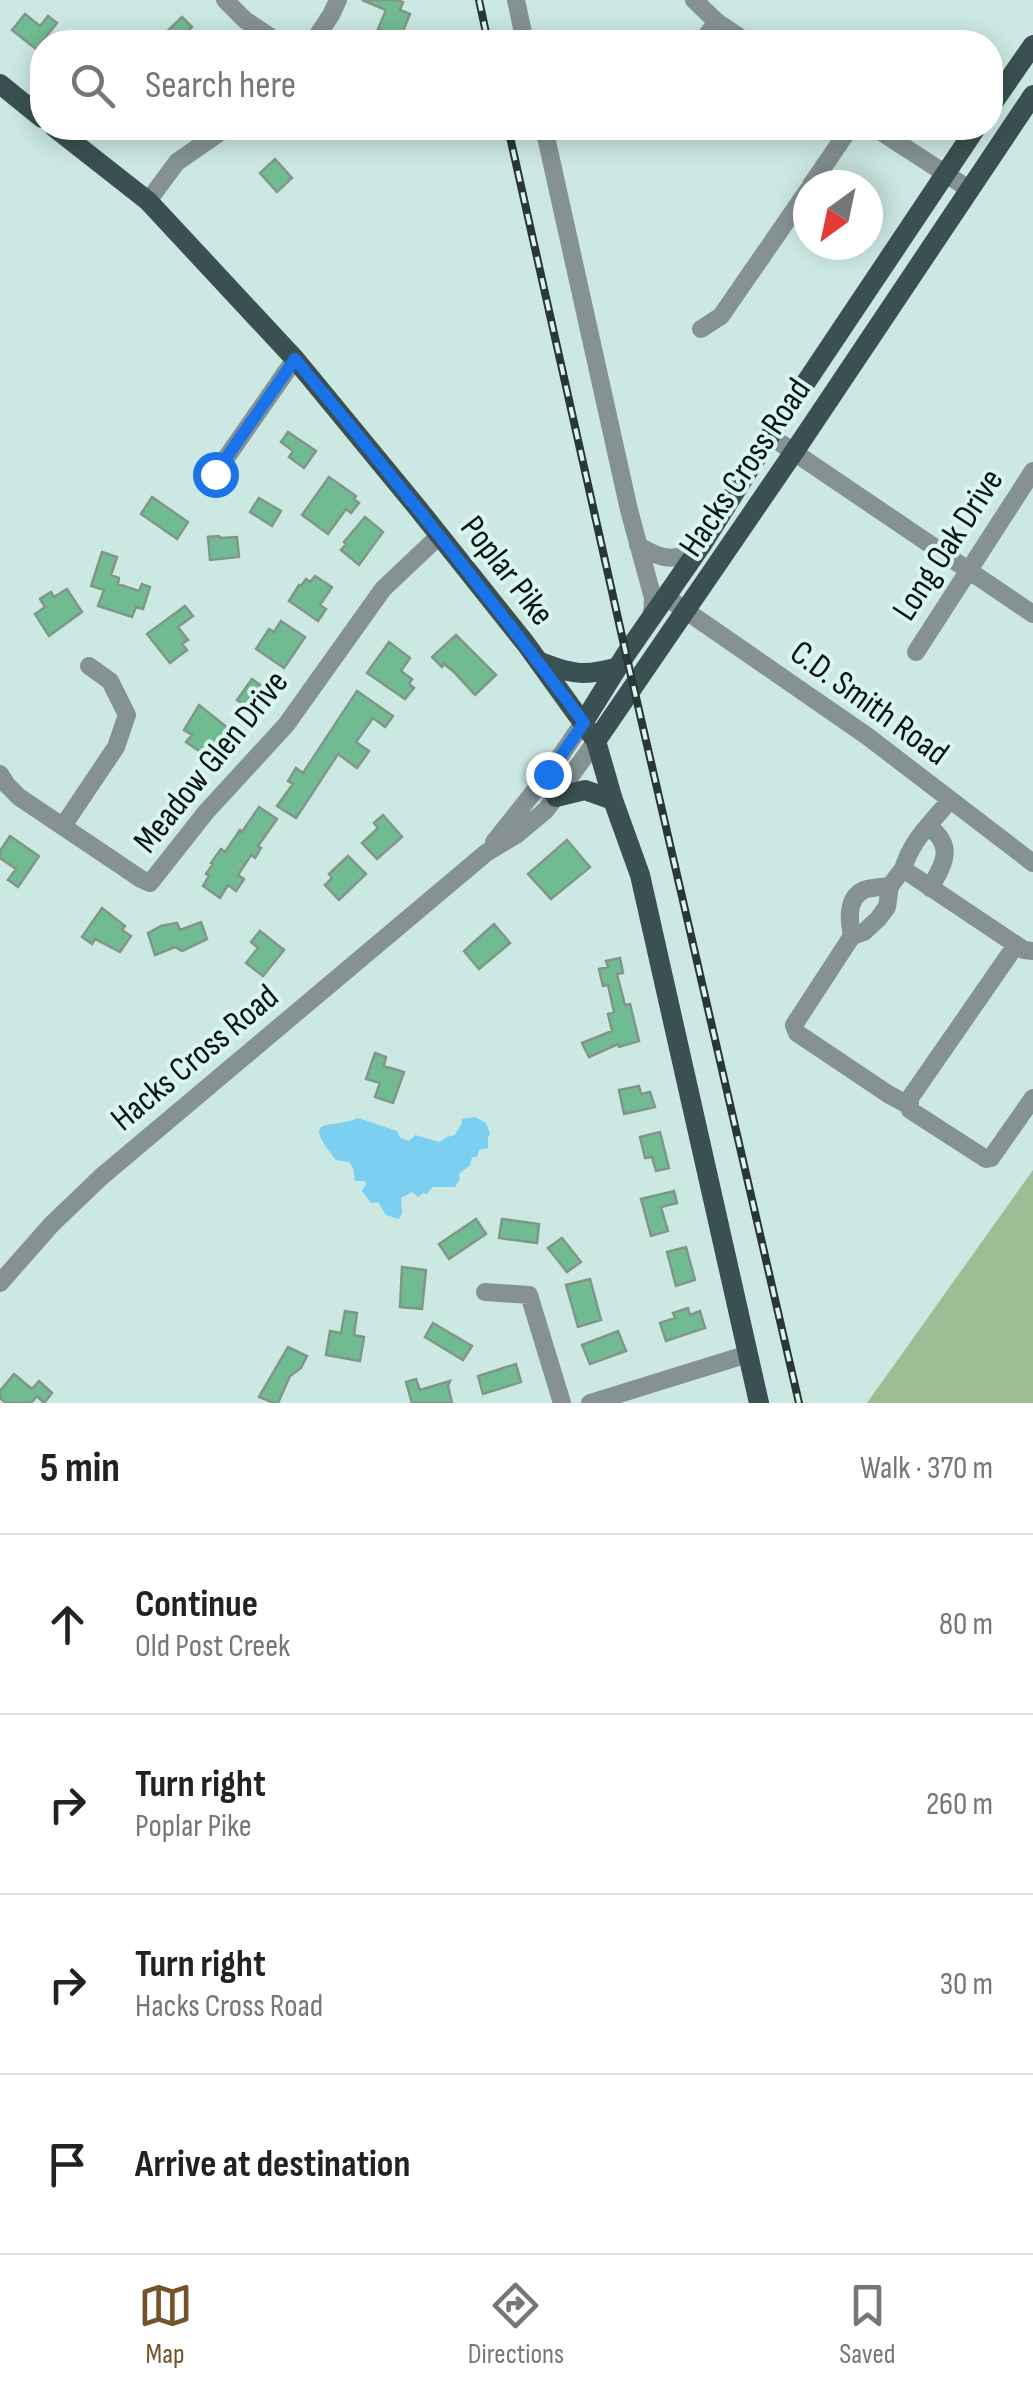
<!DOCTYPE html>
<meta charset="utf-8">
<style>
body{margin:0;font-family:"Sofia Sans Condensed",sans-serif;background:#f2f2f2;color:#222}
.compass{position:absolute;left:793px;top:170px;width:90px;height:90px;border-radius:50%;background:#fff;box-shadow:0 5px 25px #0003;rotate:213deg}
.stop{position:absolute;width:30px;height:30px;margin:-22px;border:8px solid #1a73e8;border-radius:50%;background:#fff}
.stop.end{background:#1a73e8;border-color:#fff;box-shadow:0 2px 10px #0008}
.list{margin:0;padding:0;list-style:none}
h2{display:flex;justify-content:space-between;align-items:center;height:130px;margin:0;padding:0 40px;font-size:42px}
h2 small{font-size:32px;font-weight:400;color:#767676}
.list li{display:grid;grid-template-columns:65px 1fr auto;gap:30px;align-items:center;box-sizing:border-box;height:180px;padding:0 40px;border-top:2px solid #e0e0e0}
.list b{display:block;font-size:38px;white-space:nowrap}
.list p{margin:0;font-size:32px;white-space:nowrap;color:#767676}
.list em{font-size:32px;font-style:normal;color:#767676}
.icon{flex:none;width:55px;height:55px;fill:none;stroke:currentColor;stroke-width:2;stroke-linecap:round;stroke-linejoin:round}
.map{position:relative;flex:none;width:1033px;height:1403px;overflow:hidden}
.search{position:absolute;background:#fff;box-shadow:0 5px 25px #0003;left:30px;right:30px;top:30px;height:110px;display:flex;align-items:center;gap:25px;box-sizing:border-box;padding:0 35px;border-radius:40px;color:#767676;font-size:38px}
.sheet{height:850px;background:#fff}
nav{display:flex;justify-content:space-around;align-items:center;box-sizing:border-box;height:140px;border-top:2px solid #e0e0e0;background:#fff;font-size:28px;color:#767676}
nav a{display:grid;justify-items:center;gap:5px}
nav .on{color:#735329}
.map>svg:first-child{display:block}
.green{fill:#9ebd94}
.water{fill:#7bcff0}
.building{fill:#71bb93;stroke:#809689;stroke-width:2.5}
.lines{fill:none;stroke-linecap:round;stroke-linejoin:round}
.minor{stroke:#859192;stroke-width:18}
.major{stroke:#3b5052;stroke-width:20}
.rail-casing{stroke:#293735;stroke-width:8}
.rail{stroke:#d8f6ef;stroke-width:4;stroke-dasharray:11;stroke-linecap:butt}
.route{stroke:#1a73e8;stroke-width:12}
.labels{text-anchor:middle;stroke-width:8;stroke-linejoin:round;paint-order:stroke}
.street-label{font-size:35px;fill:#091412;stroke:#d8f6ef}
</style>
<div class="map">
<svg width="1033" height="1403" viewBox="0 0 1033 1403">
<rect width="100%" height="100%" fill="#cbe8e2"/>
<path class="green" d="M1033 1170V1403H867Z"/>
<path class="water" d="M475 1117 486 1123 490 1134 488 1137V1148L479 1150 477 1157H472L470 1165 459 1174 460 1179 455 1187H432L427 1194 423 1193 418 1197 412 1192 401 1198 402 1213 399 1219 386 1215 378 1202 371 1203 362 1191 366 1184 365 1181H355L353 1168 349 1162 336 1160C299 1114 331 1130 358 1118L397 1131 400 1138 409 1141 415 1135 439 1142 447 1137 455 1135 462 1123 461 1119Z"/>
<path class="building" d="M362 0H397L403 2 400 10 410 14 400 38 378 29 386 10Z
M25 14 40 26 48 16 57 23 36 49 12 30Z
M182 17 192 27 182 37 187 42H156Z
M275 159 292 178 277 192 260 173Z
M288 432 316 451 304 468 289 457 293 451 281 442Z
M329 477 356 496 354 499 359 503 351 513 346 509 328 534 302 515Z
M152 497 188 522 177 539 141 514Z
M259 498 281 511 272 526 250 512Z
M365 517 383 532 359 565 341 550 346 544 344 542Z
M219 536 220 538 237 537 239 557 210 560 208 537Z
M102 552 117 557 111 575 119 578 118 584 139 591 142 584 150 587 143 609 136 607 132 617 98 606 104 590 91 586Z
M315 576 332 587 320 605 326 609 318 621 289 601 299 585 301 586 306 579 310 582Z
M67 589 82 612 49 636 35 614 45 607 40 599 51 592 54 597Z
M185 606 193 616 178 627 188 640 182 644 187 650 170 663 147 634Z
M281 621 305 637 284 668 256 649 269 629 274 632Z
M456 635 496 675 475 695 454 672 444 664 442 667 432 657Z
M389 642 410 658 401 671 412 679 409 684 414 688 405 699 367 673Z
M252 679 266 689 251 710 237 700Z
M357 691 393 716 385 727 373 718 356 742 369 751 357 768 338 754 296 818 277 806 293 784 288 781 296 768 303 773Z
M199 705 229 729 210 755 207 752 205 755 186 742 192 735 184 730Z
M259 807 277 819 258 846 261 848 255 858 251 855 238 875 244 879 236 891 228 885 220 898 203 886 209 876 206 874 213 864 211 863 221 849 225 852 240 830 242 832Z
M383 815 402 837 377 859 362 843 378 828 374 823Z
M10 836 39 856 18 887 8 880 16 869 0 858V851Z
M567 840 590 867 551 899 528 874Z
M348 856 366 874 339 900 325 885 332 878 329 874Z
M102 908 125 926 122 930 131 936 120 952 95 939 92 944 82 937Z
M201 922 207 939 182 951 175 947 155 955 148 933 161 926 177 923 180 930Z
M494 924 510 943 479 969 464 951Z
M260 931 284 950 263 976 246 963 258 948 251 942Z
M620 958 623 973 617 974 625 1005 630 1004 639 1041 619 1047 618 1044 589 1057 582 1043 612 1031 608 1014 614 1012 608 985 603 986 599 969 608 967 606 961Z
M375 1053 386 1057 384 1066 404 1072 393 1103 375 1097 380 1083 366 1079Z
M639 1086 641 1094 650 1092 655 1107 624 1114 619 1090Z
M660 1132 669 1168 656 1171 652 1157 645 1158 640 1137Z
M674 1191 677 1203 661 1207 668 1231 651 1236 641 1199Z
M476 1219 486 1234 449 1259 439 1244Z
M502 1219 539 1224 537 1243 499 1238Z
M562 1238 581 1262 567 1272 548 1248Z
M686 1247 695 1280 676 1286 667 1252Z
M402 1267 426 1270 422 1309 400 1307Z
M590 1279 601 1320 578 1327 566 1285Z
M688 1308 690 1315 700 1311 705 1328 666 1341 660 1323 675 1318 673 1313Z
M345 1311 357 1313 354 1335 364 1337 360 1361 326 1355 330 1331 341 1333Z
M433 1323 472 1346 463 1360 425 1337Z
M618 1331 626 1351 590 1364 582 1345Z
M288 1347 307 1356 301 1368 290 1376 278 1403H274L259 1397Z
M516 1364 521 1382 483 1394 478 1376Z
M14 1374 32 1389 39 1381 52 1393 44 1403 37 1396 31 1403H6L0 1398V1391Z
M416 1379 420 1390 450 1381 448 1386 452 1403H412L406 1382Z"/>
<g class="lines">
<path class="minor" d="M225 0 245 20 278 42
M516 0 525 42
M694 0 717 22 747 42
M313 42 331 15 338 0
M701 42 717 22
M544 128 629 510 653 598 652 617
M875 128 969 189
M811 185 850 128
M148 201 177 162 226 128
M701 329 721 316 808 190
M770 436 1033 614
M215 474 295 359
M638 545C663 561 677 563 700 545
M666 597 867 736 1033 863
M916 652 1033 471
M0 774 7 785 19 797 141 879 150 883 206 812 286 725 383 589 439 536
M949 801C930 825 912 839 903 869L1024 950 1033 951
M63 826 116 747 127 715 110 681 89 666
M929 827C955 846 944 864 930 888
M494 842 548 774 583 723
M903 869 890 886 887 907 878 919 864 932 852 936 794 1025 797 1033 888 1094 908 1105
M852 936C849 921 846 898 864 890 871 887 883 887 890 886
M1016 945 910 1098V1110L986 1159 991 1158 1033 1098
M0 1283 51 1225 101 1177 486 853 516 835 546 810 596 741
M485 1292 529 1295 562 1403
M590 1403 748 1354"/>
<path class="major" d="M0 84 42 118
M990 107 1033 45
M55 128 148 201 295 359 416 506 526 644 596 741 613 800 640 875 759 1403
M538 661C571 674 584 677 618 667
M583 723 626 654 703 543 770 436 976 128
M596 741 794 452 1033 95
M556 797 585 790 613 800"/>
<g class="rail-casing">
<path id="rail" d="M479 0 488 42
M508 128 626 654 799 1403"/>
</g>
<use href="#rail" class="rail"/>
</g>
<g class="lines">
<path class="route" d="M215 474 295 359C394 478 491 598 584 723L548 774"/>
</g>
<g class="labels">
<g class="street-label">
<text transform="translate(744 467) rotate(-56)" y="12">Hacks Cross Road</text>
<text transform="translate(947 544) rotate(-57)" y="12">Long Oak Drive</text>
<text transform="translate(508 570) rotate(52)" y="12">Poplar Pike</text>
<text transform="translate(870 702) rotate(36)" y="12">C.D. Smith Road</text>
<text transform="translate(210 761) rotate(-51)" y="12">Meadow Glen Drive</text>
<text transform="translate(194 1057) rotate(-40)" y="12">Hacks Cross Road</text>
</g>
</g>
</svg>
<svg class="compass" viewBox="-18 -18 36 36"><path d="M0-13l5 13h-10z" fill="#e53935"/><path d="M0 13l5-13h-10z" fill="#767676"/></svg>
<div class="stop" style="left:215px;top:474px"></div>
<div class="stop end" style="left:548px;top:774px"></div>
<div class="search"><svg class="icon" aria-label="search" viewBox="0 0 24 24"><circle cx="10" cy="10" r="6"/><path d="M15 15l6 6"/></svg>Search here</div>
</div>
<section class="sheet">
<h2>5 min<small>Walk · 370 m</small></h2>
<ul class="list">
<li><svg class="icon" aria-label="ahead" viewBox="0 0 24 24"><path d="M12 20V5M6 11l6-6 6 6"/></svg><div><b>Continue</b><p>Old Post Creek</p></div><em>80 m</em></li>
<li><svg class="icon" aria-label="right" viewBox="0 0 24 24"><path d="M7 20v-9h11M14 6l5 5-5 5"/></svg><div><b>Turn right</b><p>Poplar Pike</p></div><em>260 m</em></li>
<li><svg class="icon" aria-label="right" viewBox="0 0 24 24"><path d="M7 20v-9h11M14 6l5 5-5 5"/></svg><div><b>Turn right</b><p>Hacks Cross Road</p></div><em>30 m</em></li>
<li><svg class="icon" aria-label="arrive" viewBox="0 0 24 24"><path d="M6 21V4h12l-3 4 3 4H6"/></svg><div><b>Arrive at destination</b></div></li>
</ul>
</section>
<nav>
<a class="on"><svg class="icon" aria-label="map" viewBox="0 0 24 24"><path d="M3 6l6-2 6 2 6-2v14l-6 2-6-2-6 2zM9 4v14M15 6v14"/></svg>Map</a>
<a><svg class="icon" aria-label="directions" viewBox="0 0 24 24"><path d="M12 3l9 9-9 9-9-9zM9 14v-3h6M13 9l2 2-2 2"/></svg>Directions</a>
<a><svg class="icon" aria-label="saved" viewBox="0 0 24 24"><path d="M7 4h10v16l-5-4-5 4z"/></svg>Saved</a>
</nav>
